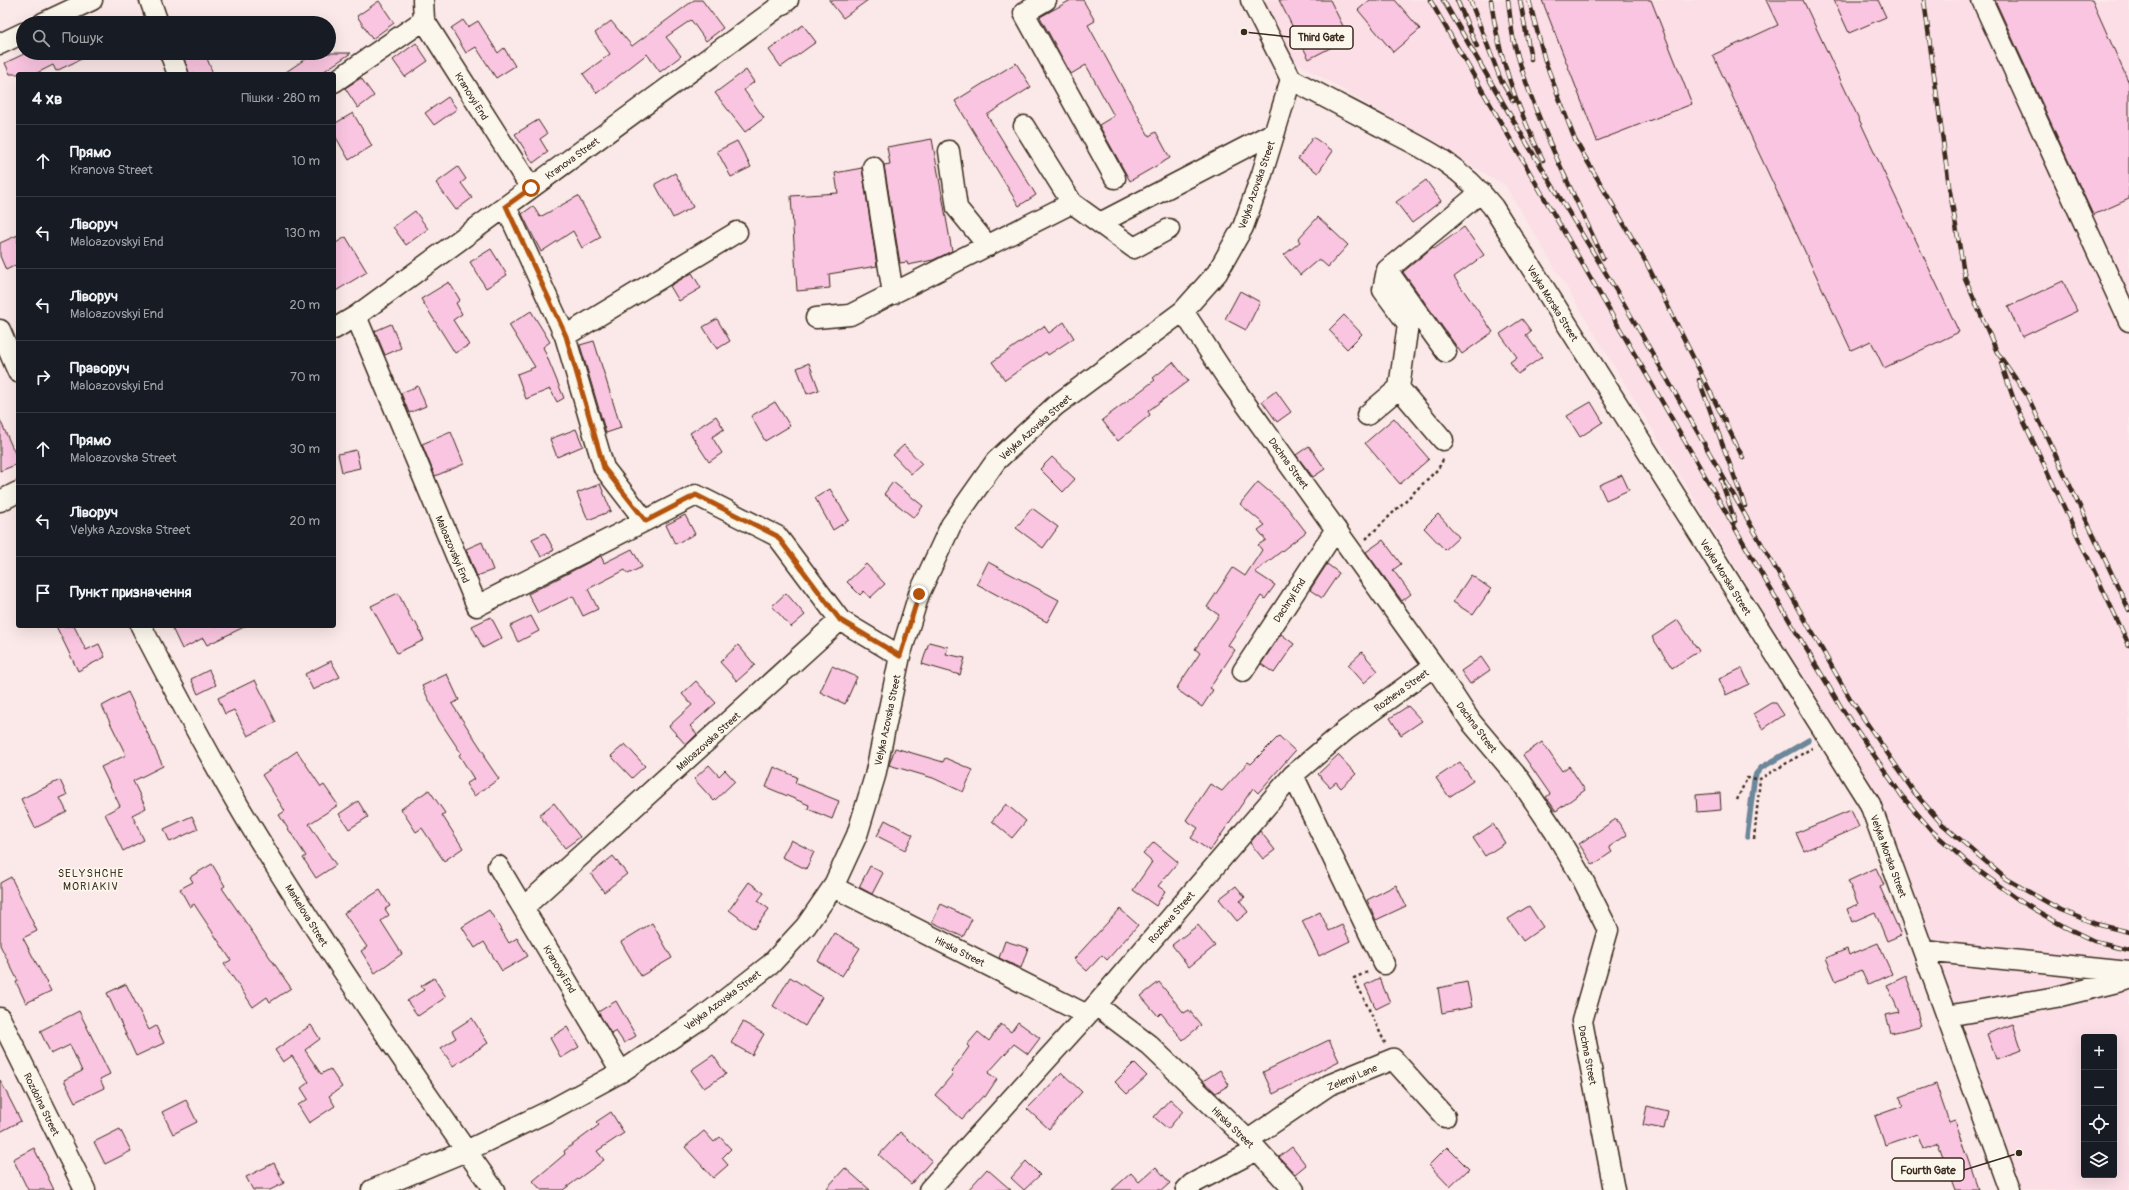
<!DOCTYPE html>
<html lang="uk">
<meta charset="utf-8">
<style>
body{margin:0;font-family:Pangolin,sans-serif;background:#242831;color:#f1f3f6}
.controls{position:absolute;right:12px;bottom:12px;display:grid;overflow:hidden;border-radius:4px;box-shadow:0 4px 16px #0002}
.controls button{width:36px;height:36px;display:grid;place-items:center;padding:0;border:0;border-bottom:1px solid #363941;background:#171b24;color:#f1f3f6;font:20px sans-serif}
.stop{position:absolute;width:12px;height:12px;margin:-9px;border:3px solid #b45309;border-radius:50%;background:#fff}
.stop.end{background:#b45309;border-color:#fff;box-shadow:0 1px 4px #0008}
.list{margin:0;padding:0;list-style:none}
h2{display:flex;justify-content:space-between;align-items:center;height:52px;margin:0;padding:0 16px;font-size:17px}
h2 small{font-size:13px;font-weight:400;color:#9ea1a6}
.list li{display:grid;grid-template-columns:26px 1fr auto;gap:12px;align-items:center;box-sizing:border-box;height:72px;padding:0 16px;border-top:1px solid #363941}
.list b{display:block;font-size:15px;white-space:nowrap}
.list p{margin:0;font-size:13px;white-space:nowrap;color:#9ea1a6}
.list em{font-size:13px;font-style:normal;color:#9ea1a6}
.icon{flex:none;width:22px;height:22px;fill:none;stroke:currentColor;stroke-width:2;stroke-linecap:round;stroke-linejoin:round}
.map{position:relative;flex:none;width:2129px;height:1190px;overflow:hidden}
.search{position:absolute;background:#171b24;box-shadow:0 4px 16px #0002;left:16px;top:16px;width:320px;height:44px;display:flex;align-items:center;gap:10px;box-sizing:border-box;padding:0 14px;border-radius:22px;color:#9ea1a6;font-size:15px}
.panel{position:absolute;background:#171b24;box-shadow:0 4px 16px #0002;left:16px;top:72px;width:320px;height:556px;border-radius:4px}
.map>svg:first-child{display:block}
.built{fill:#fbdee6;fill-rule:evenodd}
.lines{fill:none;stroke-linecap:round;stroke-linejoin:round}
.stream{stroke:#6c8799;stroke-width:5.5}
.building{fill:#fac5e0;stroke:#3b2a1e}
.minor-casing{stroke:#3b2a1e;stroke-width:23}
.path{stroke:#3b2a1e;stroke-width:2.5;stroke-dasharray:3 3;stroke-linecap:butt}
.minor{stroke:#fbf7ec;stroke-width:20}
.rail-casing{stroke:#3b2a1e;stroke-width:4.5}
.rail{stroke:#fbf7ec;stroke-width:3;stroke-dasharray:9;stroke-linecap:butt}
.route{stroke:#b45309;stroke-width:5}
.labels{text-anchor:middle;stroke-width:3.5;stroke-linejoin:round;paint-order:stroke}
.street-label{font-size:10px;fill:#3b2a1e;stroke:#fbf7ec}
.neighbourhood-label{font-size:11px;letter-spacing:1px;fill:#3b2a1e;stroke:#fbf7ec}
.leader{fill:none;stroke:#3b2a1e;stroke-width:1.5}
.callout-dot{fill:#3b2a1e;stroke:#fbf7ec;stroke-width:1.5}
.callout{fill:#fbf7ec;stroke:#3b2a1e;stroke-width:1.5}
.callout-label{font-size:11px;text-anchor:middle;font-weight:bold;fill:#3b2a1e}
</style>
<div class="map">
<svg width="2129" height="1190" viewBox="0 0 2129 1190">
<rect width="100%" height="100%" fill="#fbe8e8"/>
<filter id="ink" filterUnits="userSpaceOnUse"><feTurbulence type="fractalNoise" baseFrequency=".025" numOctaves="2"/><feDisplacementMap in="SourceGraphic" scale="8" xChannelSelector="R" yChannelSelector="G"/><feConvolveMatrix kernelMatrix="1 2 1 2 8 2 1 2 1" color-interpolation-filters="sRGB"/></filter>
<g filter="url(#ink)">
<path class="built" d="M1263 0H2129V1190H2022L1880 805 1505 185 1293 60ZM2084 1037H2114V1175H2084Z"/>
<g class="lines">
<path class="stream" d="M1747 837 1754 781 1756 774 1761 768 1809 740"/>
</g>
<path class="building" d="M694 0H702L723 28 706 41 691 20 666 37 681 56 660 72 647 54 597 93 583 74 610 54 595 33 611 21 632 46Z
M829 0H868L843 18Z
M1071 0H1083L1095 21 1088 25 1149 136 1156 132 1170 158 1130 181 1099 125 1114 116 1086 65 1071 74 1040 17Z
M1279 0H1330L1349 38 1309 59Z
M1370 0H1395L1420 29 1393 52 1358 10Z
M1542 0H1651L1692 104 1597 141Z
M1766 0H1803L1959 332 1884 368 1871 341 1851 350 1713 55 1778 25Z
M1834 0H1878L1886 17 1849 33Z
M1995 0H2092L2129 83V199L2093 215Z
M379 1 394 23 372 39 357 16Z
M463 20 468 27 478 21 498 53 504 48 515 66 496 78 476 47 466 53 451 28Z
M803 25 816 42 781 67 769 50Z
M416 43 428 61 405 77 393 60Z
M26 53H94L56 71 53 65 35 74H10L5 63Z
M191 53H205L213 74H189L183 56Z
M314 53H351L320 74H283Z
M1016 63 1031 87 987 115 1036 195 1019 206 955 101Z
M746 70 754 82 744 90 764 118 745 132 715 93Z
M361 78 374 96 358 108 345 88Z
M448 97 457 109 434 125 425 113Z
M353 113 372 146 349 160 334 134V124Z
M538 120 547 134 540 139 548 152 533 163 515 134Z
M1313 137 1333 151 1318 173 1298 159Z
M932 139 952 251 933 260 908 265 907 262 900 263 884 165 890 164 887 147Z
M737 141 751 167 731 177 717 151Z
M458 167 466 179 461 183 472 198 456 210 436 183Z
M862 168 877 266 829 274 830 288 797 291 791 196 838 193 835 173Z
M675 173 693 207 673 218 655 184Z
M1426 180 1441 201 1412 223 1396 202Z
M578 196 601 237 582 248 573 231 541 252 522 214 533 206 540 217Z
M415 211 428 229 406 245 393 227Z
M1318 217 1348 245 1328 267 1319 259 1300 275 1284 255 1300 242 1298 239Z
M1464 227 1484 255 1454 277 1493 332 1462 354 1403 272 1433 247 1434 249Z
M18 235V264L6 270 0 256V243Z
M346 237 367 272 334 292V244Z
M491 249 507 275 486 288 470 262Z
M692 273 701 288 679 301 670 286Z
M2063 281 2077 311 2022 337 2008 307Z
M449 282 460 300 456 303 462 314 453 320 469 345 455 353 421 299Z
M1240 291 1260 302 1246 330 1225 319Z
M531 311 550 342 543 347 564 398 557 402 550 389 526 399 517 374 535 367 509 325Z
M1344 315 1362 334 1347 349 1329 330Z
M717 319 730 341 717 349 703 327Z
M1522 319 1531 331 1526 335 1542 357 1518 374 1510 362 1517 357 1500 334Z
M1064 322 1074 338 1048 355 1046 352 1005 380 992 362 1044 326 1049 333Z
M391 324 401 348 385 355 375 331Z
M594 341 621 428 606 433 580 345Z
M1173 362 1188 381 1148 411 1150 415 1118 441 1102 420 1155 380 1153 378Z
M809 363 819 390 807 394 797 368Z
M418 386 426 406 409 413 401 393Z
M1276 391 1291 412 1277 422 1262 401Z
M775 402 790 426 765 441 751 416Z
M1591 402 1603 422 1580 437 1567 416Z
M716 416 724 429 712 437 722 453 709 462 690 433Z
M1394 418 1429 459 1400 484 1365 443Z
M0 420 18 460V464L0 471Z
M576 429 583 446 557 457 550 439Z
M451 432 464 464 435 476 422 444Z
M904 445 922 464 911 474 893 455Z
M1309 446 1325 469 1313 477 1296 455Z
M356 450 360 468 342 472 338 454Z
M1052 457 1075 479 1063 492 1040 469Z
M1622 475 1629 490 1606 500 1599 485Z
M893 482 923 506 914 518 884 494Z
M1258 482 1286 506 1306 532 1255 572 1275 585 1265 599 1261 596 1228 645 1235 650 1210 688 1213 690 1202 707 1176 689 1200 653 1195 649 1219 615 1207 607 1233 568 1245 576 1262 550 1258 545 1266 540 1258 530 1265 525 1240 504Z
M600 484 611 511 588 520 577 493Z
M830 489 849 520 833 530 815 498Z
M1032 508 1058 527 1043 548 1016 528Z
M1438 514 1459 537 1445 550 1424 528Z
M685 515 695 534 675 544 666 525Z
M545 533 554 550 541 557 532 539Z
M1383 540 1401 564 1393 570 1411 594 1402 601 1366 552Z
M482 542 493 570 477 576 466 549Z
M632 549 642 567 628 574 625 570 588 589 598 609 583 616 573 596 538 613 528 594 601 556 604 563Z
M988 562 1059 600 1047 622 977 584Z
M866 564 885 584 870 598 864 591 860 595 847 582Z
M1327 564 1339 573 1322 598 1310 590Z
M1471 575 1491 589 1473 615 1453 602Z
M398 593 413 623 415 621 424 640 397 653 371 606Z
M786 593 805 615 791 627 772 606Z
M531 616 539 631 518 642 510 626Z
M491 617 502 638 483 648 472 626Z
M1678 620 1699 651 1672 668 1652 637Z
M56 626H74L86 650 99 644 105 657 78 671Z
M171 626H246L207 645 203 638 182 649Z
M1281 634 1294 644 1274 673 1261 664Z
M929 642 948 647 946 654 965 658 960 675 922 664Z
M738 645 755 665 737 681 720 662Z
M1362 652 1378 671 1364 683 1348 665Z
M1481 657 1490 670 1470 684 1461 671Z
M331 661 340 677 313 690 305 674Z
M832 666 857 677 845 704 820 692Z
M1742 668 1749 684 1726 695 1719 679Z
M209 670 216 685 198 694 191 679Z
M447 674 459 700 452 704 486 756 484 757 499 779 474 796 466 784 474 779 459 755 461 753 439 720 422 686Z
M255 680 276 722 248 736 234 710 225 714 218 698Z
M696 681 716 703 690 726 697 734 686 745 669 726 692 705 682 694Z
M128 692 163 766 133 781 146 808 132 815 144 840 123 851 105 814 120 806 101 767 126 755 102 706Z
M1771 703H1776L1784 715 1763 729 1753 714Z
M1408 706 1422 721 1401 735 1390 718Z
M1279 736 1295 751 1258 793 1253 788 1210 851 1191 838 1198 828 1186 820 1210 784 1222 791 1248 762 1251 764Z
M1542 742 1562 771 1569 766 1585 790 1556 811 1546 797 1550 794 1523 755Z
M625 744 645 766 632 778 611 756Z
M895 748 943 762 945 758 973 770 963 792 933 778 889 765Z
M297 751 321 787 324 785 338 805 309 824 336 865 316 878 303 858 306 856 279 815 285 811 262 775Z
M1338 755 1356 774 1341 788 1336 782 1330 787 1318 774Z
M1460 762 1473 781 1449 797 1436 778Z
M709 765 719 776 725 770 735 781 714 801 694 779Z
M774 767 797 777 795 783 839 801 832 819 808 809 809 805 766 787Z
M60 780 67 795 60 798 67 812 35 828 21 799Z
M429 790 445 813 442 815 463 848 444 861 422 828 416 832 401 809Z
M1720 793 1721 810 1697 812 1696 795Z
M358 801 368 817 349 829 339 814Z
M554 803 580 837 565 848 539 815Z
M1006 804 1026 821 1012 838 992 821Z
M1851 810 1859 827 1804 851 1796 833Z
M192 816 198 829 170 842 164 829Z
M1616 819 1627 835 1609 847 1612 852 1593 865 1579 844Z
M885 820 913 835 905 850 877 836Z
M1493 824 1505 843 1485 856 1473 838Z
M1260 831 1275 850 1263 859 1250 843Z
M791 840 814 852 806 869 782 857Z
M1154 842 1178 862 1158 886 1165 891 1156 906 1133 890 1152 862 1143 854Z
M613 856 627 874 604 892 591 874Z
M212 864 225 886 222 888 291 988 270 1002 267 997 253 1007 224 964 231 960 194 904 190 907 180 889 193 882 190 877Z
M870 866 883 873 872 894 859 887Z
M1876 868 1884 885 1880 887 1901 935 1887 941 1875 912 1852 922 1847 909 1858 904 1848 881Z
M11 877 37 931 23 938 51 991 26 1003 16 982 18 981 0 945V883Z
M749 882 764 893 758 901 769 909 754 929 729 910Z
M1396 885 1406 906 1376 920 1367 900Z
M1236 886 1245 897 1240 901 1248 912 1237 921 1219 899Z
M380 890 390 906 385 909 389 915 381 921 402 954 375 973 361 951 367 947 344 913Z
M941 904 972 919 963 937 932 922Z
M1529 906 1543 927 1523 941 1508 919Z
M1120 909 1138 925 1107 960 1102 955 1087 971 1074 959Z
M489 910 509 943 517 938 528 956 502 971 484 942 475 948 462 927Z
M1320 912 1329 931 1342 925 1350 941 1319 956 1302 921Z
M652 923 672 958 641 976 621 942Z
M1198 925 1215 946 1189 967 1172 945Z
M835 933 860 948 842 976 818 961Z
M1005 941 1028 948 1021 968 999 958Z
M1878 943 1892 974 1868 985 1861 970 1836 981 1826 958 1847 949 1849 955Z
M1906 976 1911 989 1921 1026 1891 1033 1886 1015 1899 1012 1887 985Z
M790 977 822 997 805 1026 773 1006Z
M434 978 446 997 418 1016 407 1001 424 990 421 986Z
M1379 978 1390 1002 1376 1009 1365 985Z
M1159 982 1184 1013 1189 1010 1201 1025 1183 1040 1161 1013 1158 1016 1141 996Z
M1467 982 1472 1007 1442 1013 1438 988Z
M126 984 149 1030 156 1026 164 1043 136 1056 107 993Z
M616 1001 636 1036 624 1043 616 1031 611 1034 598 1012Z
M79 1011 110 1074 100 1079 104 1088 75 1102 64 1080 82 1071 70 1045 51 1054 40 1031Z
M472 1018 488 1043 453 1066 441 1048 456 1038 452 1031Z
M743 1022 764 1034 752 1055 731 1043Z
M1018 1022 1040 1038 1028 1054 1014 1044 988 1073 997 1079 985 1097 983 1096 962 1119 935 1095 953 1074 951 1072 969 1047 967 1045 978 1032 989 1041 1001 1024 1011 1032Z
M2013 1024 2022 1050 1996 1059 1987 1034Z
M311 1025 320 1039 305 1050 321 1074 330 1069 342 1087 329 1096 335 1106 309 1123 298 1105 308 1099 301 1088 309 1082 292 1056 283 1062 275 1050Z
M567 1027 579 1047 561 1058 550 1038Z
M1329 1040 1339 1061 1273 1094 1263 1072Z
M713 1055 726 1074 704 1088 691 1070Z
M1134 1063 1147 1076 1127 1094 1115 1082Z
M1220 1070 1229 1085 1216 1093 1203 1081Z
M1062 1073 1082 1092 1049 1129 1027 1109Z
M0 1080 21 1121 0 1132Z
M1936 1084 1949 1122 1955 1120 1979 1190H1955L1938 1143 1923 1149 1917 1134 1885 1145 1875 1116 1903 1106 1900 1097Z
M1170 1099 1183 1111 1168 1129 1154 1117Z
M186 1100 197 1122 173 1134 162 1112Z
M1647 1106 1668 1111 1664 1129 1643 1125Z
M611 1112 624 1133 597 1151 604 1160 563 1190H541L533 1181 565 1154 564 1151 599 1125 596 1122Z
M120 1129 131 1151 105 1164 94 1142Z
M704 1131 714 1142 720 1137 731 1149 722 1158 728 1165 713 1178 685 1147Z
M900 1132 932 1160 911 1184 879 1155Z
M1292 1147 1306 1165 1295 1174 1279 1157Z
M1447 1147 1469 1169 1450 1187 1429 1165Z
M34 1148 54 1190H28L13 1159Z
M1026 1161 1040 1175 1024 1190 1011 1178Z
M274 1163 284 1183 270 1190H253L246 1177Z
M1156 1167 1170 1183 1162 1190H1112L1131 1173 1139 1182Z
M845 1168 870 1190H825Z
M987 1169 1011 1190H968Z"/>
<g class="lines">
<g class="minor-casing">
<path id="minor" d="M150 0 158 23
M423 0 424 20 531 188
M1046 0 1024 13 1115 178
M1251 0 1291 79
M1982 0 2129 321
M43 23 92 0
M0 44 23 33
M170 53 178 74
M1291 79C1320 95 1350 110 1380 126 1426 149 1460 165 1493 207L1870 804 2010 1190
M334 82 424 20
M1024 126 1072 203 1134 248 1169 229
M949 151 957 208 988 246
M873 167 893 294
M506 207 565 336 604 468 645 521
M1100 223 1275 132
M1387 270 1446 352
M1183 311 1227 378 1434 666 1471 722 1520 780 1555 832 1582 878 1608 930 1582 1021 1614 1190
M356 316 477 606 696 495 777 536 840 620 900 656
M816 318 850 315 1072 203
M334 329 356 316 788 0
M0 330 18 372
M565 336 737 232
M1399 388 1443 440
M1367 415 1399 388 1408 324 1383 290 1387 270 1481 192
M0 501 18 492
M141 626C175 691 209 757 247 820 324 947 408 1069 494 1190
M1243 671 1336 529
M1293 775 1384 964
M498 866 621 1072
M833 887 1087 1015
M523 908 840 620
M1924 951 2129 972
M1096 1005 1149 1045 1248 1140 1294 1190
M1947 1016 2056 997 2129 979
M0 1018 85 1190
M1248 1140 1329 1085 1393 1059 1445 1117
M372 1190 466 1151 551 1110 621 1072 699 1020 771 964 806 926 833 887 857 835 875 776 900 656 919 594 951 525 996 461 1055 406 1183 311 1217 273 1243 227 1262 174 1291 79
M929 1190 1096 1005 1293 775 1346 730 1434 666
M1186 1190 1192 1184 1257 1150"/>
</g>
<path class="path" d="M1366 539 1438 469 1444 458
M1737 800 1747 778 1760 779 1812 748
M1754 839 1760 779
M1367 972 1354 978 1385 1043"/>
<use href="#minor" class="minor"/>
<g class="rail-casing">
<path id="rail" d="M1430 0 1761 573 1841 707 1902 796 1932 831 1967 862 2023 903 2065 927 2094 941 2129 949
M1443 0 1520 132 1619 295 1851 700 1914 792 1941 823 2006 879 2061 910 2096 924 2129 932
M1457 0 1477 47
M1470 0 1500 78 1513 101
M1491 0C1498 56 1518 110 1543 160
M1508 0C1510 14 1511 28 1514 42 1533 117 1571 187 1603 258
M1520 0 1531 59
M1529 0 1545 61 1575 140 1646 262 1743 458
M1924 0 1949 186 1965 278 1997 352 2027 395 2129 610
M2001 363 2015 403 2129 645
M1699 380 1745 506
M1721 480 1735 521"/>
</g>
<use href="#rail" class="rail"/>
</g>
</g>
<g class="lines" filter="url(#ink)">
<path class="route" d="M531 188 506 206 566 336 604 468 646 521 696 495 777 536 840 620 900 656 919 594"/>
</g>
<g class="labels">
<g class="street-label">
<text transform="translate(472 96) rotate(58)" y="4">Kranovyi End</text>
<text transform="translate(572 158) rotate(-36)" y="4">Kranova Street</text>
<text transform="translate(1256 185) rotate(-71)" y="4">Velyka Azovska Street</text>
<text transform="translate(1553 303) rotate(58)" y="4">Velyka Morska Street</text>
<text transform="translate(1035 427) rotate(-42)" y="4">Velyka Azovska Street</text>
<text transform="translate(1289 463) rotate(54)" y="4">Dachna Street</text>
<text transform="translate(453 549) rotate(67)" y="4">Maloazovskyi End</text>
<text transform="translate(1726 577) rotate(58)" y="4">Velyka Morska Street</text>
<text transform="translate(1289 600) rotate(-57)" y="4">Dachnyi End</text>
<text transform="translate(1401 690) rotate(-36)" y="4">Rozheva Street</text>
<text transform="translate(887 720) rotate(-78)" y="4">Velyka Azovska Street</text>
<text transform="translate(1477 727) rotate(53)" y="4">Dachna Street</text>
<text transform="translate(708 741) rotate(-42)" y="4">Maloazovska Street</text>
<text transform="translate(1889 856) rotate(70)" y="4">Velyka Morska Street</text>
<text transform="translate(307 915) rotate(58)" y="4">Markelova Street</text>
<text transform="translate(1171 917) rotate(-49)" y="4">Rozheva Street</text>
<text transform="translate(960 951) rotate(27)" y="4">Hirska Street</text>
<text transform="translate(560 969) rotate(59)" y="4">Kranovyi End</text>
<text transform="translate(722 1000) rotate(-37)" y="4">Velyka Azovska Street</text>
<text transform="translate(1588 1055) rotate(79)" y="4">Dachna Street</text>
<text transform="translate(1352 1077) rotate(-23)" y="4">Zelenyi Lane</text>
<text transform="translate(42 1104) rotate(64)" y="4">Rozdolna Street</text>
<text transform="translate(1233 1127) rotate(44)" y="4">Hirska Street</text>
</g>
<g class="neighbourhood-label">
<text x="91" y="877">SELYSHCHE<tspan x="91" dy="13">MORIAKIV</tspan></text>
</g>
</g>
<path class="leader" d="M1244 32L1290 37M2019 1153L1964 1170"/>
<g class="callout-dot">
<circle cx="1244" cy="32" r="4"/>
<circle cx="2019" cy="1153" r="4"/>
</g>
<g class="callout">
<rect x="1290" y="26" width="63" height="23" rx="4"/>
<rect x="1892" y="1158" width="72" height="23" rx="4"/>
</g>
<g class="callout-label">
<text x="1321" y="41">Third Gate</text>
<text x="1928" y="1174">Fourth Gate</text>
</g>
</svg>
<div class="controls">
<button>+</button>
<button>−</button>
<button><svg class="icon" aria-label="locate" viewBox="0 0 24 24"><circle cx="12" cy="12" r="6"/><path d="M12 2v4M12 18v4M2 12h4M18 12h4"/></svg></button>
<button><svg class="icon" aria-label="layers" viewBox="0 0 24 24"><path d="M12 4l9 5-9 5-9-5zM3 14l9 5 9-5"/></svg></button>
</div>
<div class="stop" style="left:531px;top:188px"></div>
<div class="stop end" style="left:919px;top:594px"></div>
<div class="search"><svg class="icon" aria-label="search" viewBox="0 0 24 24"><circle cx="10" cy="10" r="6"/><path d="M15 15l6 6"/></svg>Пошук</div>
<section class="panel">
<h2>4 хв<small>Пішки · 280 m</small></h2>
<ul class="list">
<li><svg class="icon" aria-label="ahead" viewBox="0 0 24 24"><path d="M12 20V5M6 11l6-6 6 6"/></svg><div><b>Прямо</b><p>Kranova Street</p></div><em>10 m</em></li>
<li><svg class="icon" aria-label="left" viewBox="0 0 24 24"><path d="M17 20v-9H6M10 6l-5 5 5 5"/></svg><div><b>Ліворуч</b><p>Maloazovskyi End</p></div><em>130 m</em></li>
<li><svg class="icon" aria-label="left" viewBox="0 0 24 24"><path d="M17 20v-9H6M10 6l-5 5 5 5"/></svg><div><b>Ліворуч</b><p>Maloazovskyi End</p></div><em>20 m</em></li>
<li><svg class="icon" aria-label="right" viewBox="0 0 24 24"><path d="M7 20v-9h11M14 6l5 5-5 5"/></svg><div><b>Праворуч</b><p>Maloazovskyi End</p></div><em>70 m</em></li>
<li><svg class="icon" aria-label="ahead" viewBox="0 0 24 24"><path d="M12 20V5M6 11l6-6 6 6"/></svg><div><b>Прямо</b><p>Maloazovska Street</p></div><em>30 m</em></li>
<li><svg class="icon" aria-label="left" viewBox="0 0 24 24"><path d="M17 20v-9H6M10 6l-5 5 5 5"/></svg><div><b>Ліворуч</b><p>Velyka Azovska Street</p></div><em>20 m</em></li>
<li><svg class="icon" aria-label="arrive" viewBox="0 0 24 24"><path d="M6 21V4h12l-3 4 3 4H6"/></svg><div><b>Пункт призначення</b></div></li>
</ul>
</section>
</div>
